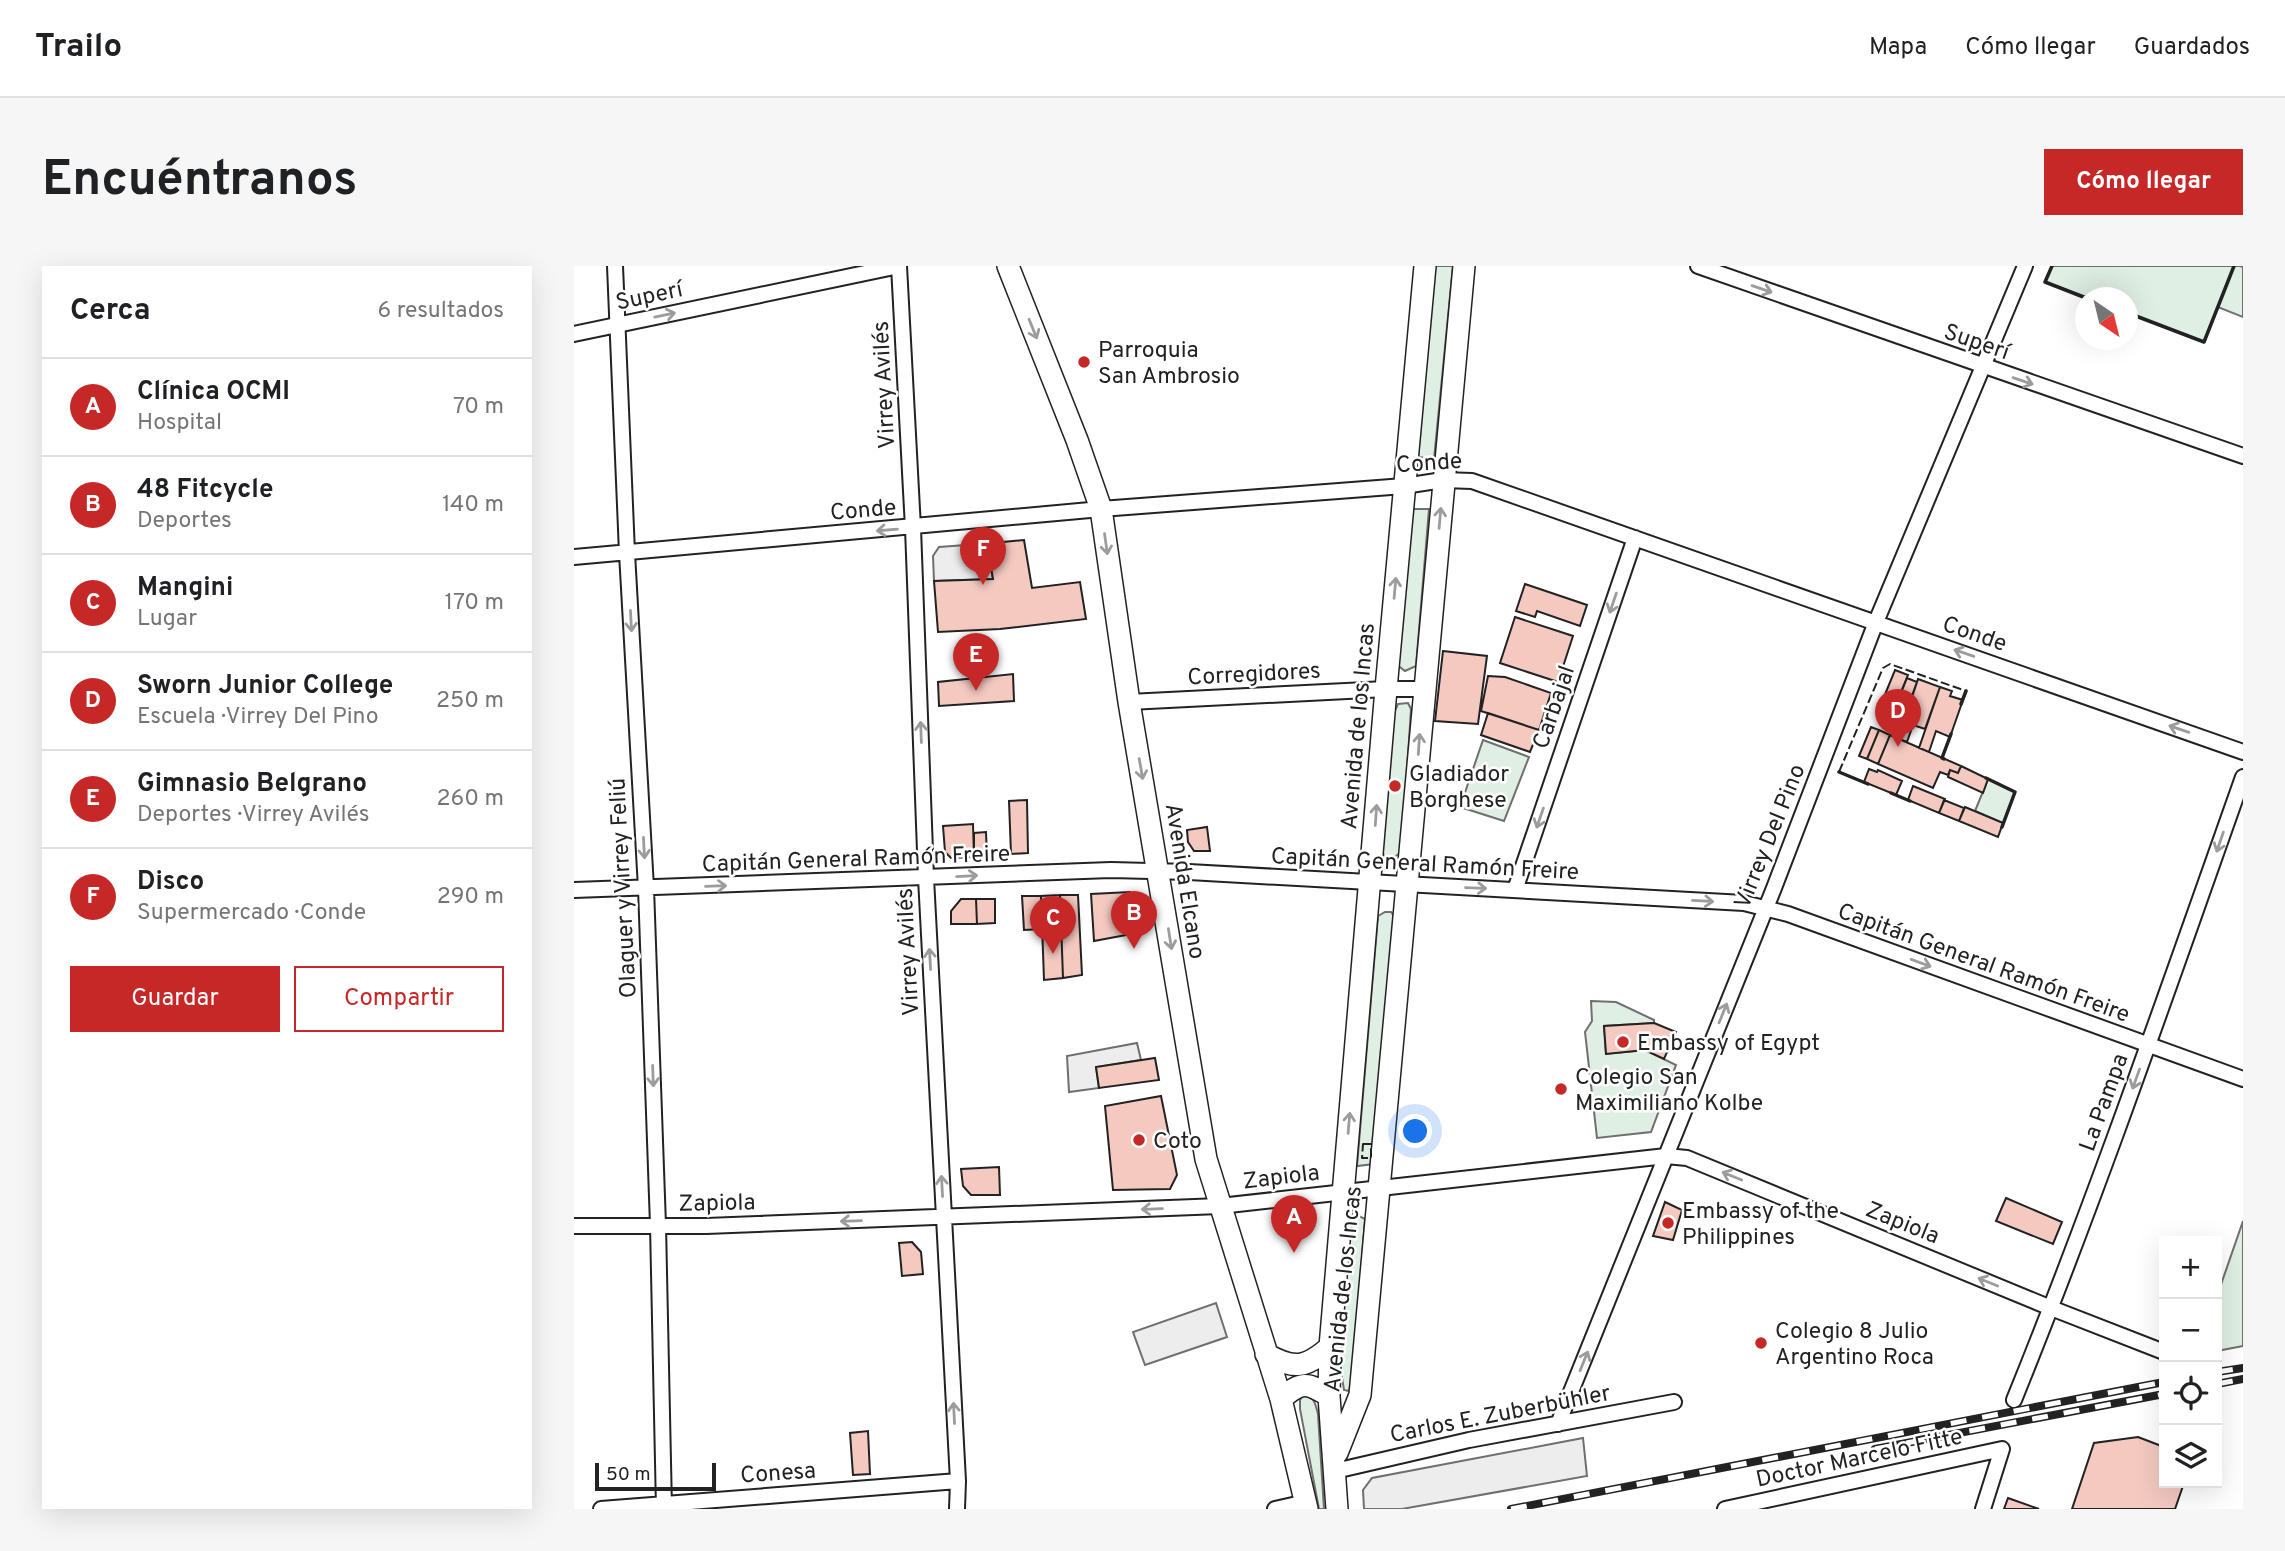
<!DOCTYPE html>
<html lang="es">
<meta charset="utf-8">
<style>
body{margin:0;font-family:Overpass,sans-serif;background:#f6f6f6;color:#202124}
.controls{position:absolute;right:21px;bottom:21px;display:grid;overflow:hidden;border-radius:0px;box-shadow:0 7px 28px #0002}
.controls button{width:63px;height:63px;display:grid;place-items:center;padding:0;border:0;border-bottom:2px solid #e0e0e0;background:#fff;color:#202124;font:35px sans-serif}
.compass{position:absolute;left:1501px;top:21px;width:63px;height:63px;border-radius:50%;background:#fff;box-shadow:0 7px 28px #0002;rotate:145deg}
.scale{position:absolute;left:21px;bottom:18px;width:121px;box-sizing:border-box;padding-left:7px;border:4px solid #222;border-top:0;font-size:19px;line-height:24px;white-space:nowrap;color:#222;-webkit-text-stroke:5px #fff;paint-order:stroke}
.you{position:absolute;left:842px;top:866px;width:24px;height:24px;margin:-18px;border:5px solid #fff;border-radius:50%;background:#1a73e8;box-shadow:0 0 0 10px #1a73e833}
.badge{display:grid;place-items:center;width:46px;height:46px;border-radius:50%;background:#c62828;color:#fff;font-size:23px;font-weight:700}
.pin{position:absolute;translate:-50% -58px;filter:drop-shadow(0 2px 4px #0008)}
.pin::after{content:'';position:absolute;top:37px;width:24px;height:21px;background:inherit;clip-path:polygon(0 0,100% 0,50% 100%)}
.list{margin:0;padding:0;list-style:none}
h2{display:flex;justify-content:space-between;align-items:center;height:91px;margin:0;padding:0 28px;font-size:30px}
h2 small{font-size:23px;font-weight:400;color:#757577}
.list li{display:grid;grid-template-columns:46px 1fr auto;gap:21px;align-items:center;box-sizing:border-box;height:98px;padding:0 28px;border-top:2px solid #e0e0e0}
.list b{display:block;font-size:26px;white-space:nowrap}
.list p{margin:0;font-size:23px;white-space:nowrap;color:#757577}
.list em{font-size:23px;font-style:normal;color:#757577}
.actions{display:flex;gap:14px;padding:21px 28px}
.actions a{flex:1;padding:16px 0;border:2px solid #c62828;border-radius:0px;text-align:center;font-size:24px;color:#c62828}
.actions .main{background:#c62828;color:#fff}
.icon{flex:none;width:38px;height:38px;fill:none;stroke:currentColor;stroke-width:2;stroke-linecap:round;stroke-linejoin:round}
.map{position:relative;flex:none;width:1669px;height:1243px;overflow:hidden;border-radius:0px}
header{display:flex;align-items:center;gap:42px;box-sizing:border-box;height:98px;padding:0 35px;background:#fff;border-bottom:2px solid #e0e0e0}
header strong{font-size:33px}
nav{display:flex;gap:38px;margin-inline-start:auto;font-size:24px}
.intro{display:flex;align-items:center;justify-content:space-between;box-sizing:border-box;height:168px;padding:0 42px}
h1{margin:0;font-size:49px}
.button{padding:18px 32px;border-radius:0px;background:#c62828;color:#fff;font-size:24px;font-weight:700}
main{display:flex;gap:42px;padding:0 42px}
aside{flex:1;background:#fff;border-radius:0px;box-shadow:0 7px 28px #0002}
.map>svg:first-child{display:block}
.green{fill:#e0efe3;stroke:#6f6f6f;stroke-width:2}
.parking{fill:#ededed;stroke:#6f6f6f;stroke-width:2}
.building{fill:#f3c9c0;stroke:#222;stroke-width:2}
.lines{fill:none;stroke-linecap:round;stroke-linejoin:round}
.minor-casing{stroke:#222;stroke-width:18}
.secondary-casing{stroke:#222;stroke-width:24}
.minor{stroke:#fff;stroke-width:14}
.secondary{stroke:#fff;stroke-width:21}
.rail-casing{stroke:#222;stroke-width:8}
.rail{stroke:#fff;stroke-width:5;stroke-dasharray:16;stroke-linecap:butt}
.fence{stroke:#222;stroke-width:2;stroke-dasharray:9 3.5;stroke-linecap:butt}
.wall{stroke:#222;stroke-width:3.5}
.oneway{stroke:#9c9c9c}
.poi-dot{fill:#c62828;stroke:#fff;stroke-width:2.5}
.labels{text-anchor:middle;stroke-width:5;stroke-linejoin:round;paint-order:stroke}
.street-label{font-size:23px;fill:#222;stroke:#fff}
.poi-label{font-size:23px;fill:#222;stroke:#fff;text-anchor:start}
</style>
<header>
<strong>Trailo</strong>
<nav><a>Mapa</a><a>Cómo llegar</a><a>Guardados</a></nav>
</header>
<div class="intro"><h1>Encuéntranos</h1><a class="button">Cómo llegar</a></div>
<main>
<aside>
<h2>Cerca<small>6 resultados</small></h2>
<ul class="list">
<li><span class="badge">A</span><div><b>Clínica OCMI</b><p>Hospital</p></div><em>70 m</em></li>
<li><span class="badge">B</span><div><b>48 Fitcycle</b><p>Deportes</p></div><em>140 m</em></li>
<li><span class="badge">C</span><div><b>Mangini</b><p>Lugar</p></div><em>170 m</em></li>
<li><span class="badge">D</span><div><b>Sworn Junior College</b><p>Escuela · Virrey Del Pino</p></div><em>250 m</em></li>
<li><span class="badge">E</span><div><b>Gimnasio Belgrano</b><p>Deportes · Virrey Avilés</p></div><em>260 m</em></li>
<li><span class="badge">F</span><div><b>Disco</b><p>Supermercado · Conde</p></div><em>290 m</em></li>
</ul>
<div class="actions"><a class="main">Guardar</a><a>Compartir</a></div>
</aside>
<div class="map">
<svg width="1669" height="1243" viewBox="0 0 1669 1243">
<rect width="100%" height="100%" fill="#fff"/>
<path class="green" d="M861 0H879L860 193 844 191Z
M1478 0H1666L1669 1V51L1644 41 1630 76 1554 47V32L1512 31 1471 16Z
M837 243H855L842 400 831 405 822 398Z
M834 437 837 443 828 584C822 592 819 592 810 590L808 584 818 451 824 438Z
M909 474 955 491 930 555 886 541Z
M1414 513 1441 526 1429 557 1401 545Z
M811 646H817L822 653 800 898 783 900 804 650Z
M1017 735 1042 736 1080 754V757L1030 760 1032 788 1071 784 1102 799 1077 866 1023 872 1011 766 1018 755Z
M785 950 791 953 779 1108 775 1125 770 1124 766 1100 776 952Z
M1669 955V1080L1643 1085V1030Z
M729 1129C741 1131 741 1137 744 1148L750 1243H745L726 1143V1134Z"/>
<path class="parking" d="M419 277 422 290 415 291 419 313 360 315 359 290 365 281Z
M563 777 567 794 522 801 525 822 495 826 493 790Z
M642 1037 653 1071 571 1099 559 1066Z
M1009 1172 1013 1210 828 1243H790L789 1224 798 1212Z"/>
<path class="building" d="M450 274 458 322 506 316 512 353 426 363 364 366 360 315 419 313 415 290H422L419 277Z
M951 318 1013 339 1006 360 963 345 961 351 942 345Z
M941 351 999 370 984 416 926 397Z
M869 385 913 390 904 458 861 455Z
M1321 404 1334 409 1316 453 1303 448Z
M439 408 440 435 365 440 364 416Z
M914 410 931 411 977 427 965 464 907 445Z
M1333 412 1343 416 1338 431 1327 427Z
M1344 413 1366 421 1351 463 1339 459 1333 476 1323 472Z
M1366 421 1378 425 1376 430 1389 434 1376 471 1362 465 1355 486 1345 482Z
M1327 427 1338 431 1328 458 1316 453Z
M914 447 965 464 956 486 907 469Z
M1297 461 1305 464 1293 493 1285 490Z
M1305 464 1316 469 1304 498 1293 493Z
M1316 469 1387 500 1384 507 1376 504 1374 509 1366 506 1359 522 1304 498Z
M1387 500 1414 513 1409 527 1374 511 1376 504 1384 507Z
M1295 503 1303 506 1304 504 1328 515 1322 529 1290 516Z
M1339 520 1371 533 1365 547 1334 534Z
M453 534 454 587 437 588 435 535Z
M1370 534 1390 542 1385 555 1365 547Z
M1391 541 1429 557 1424 571 1385 555Z
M399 558 400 591 377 592 371 586 369 560Z
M633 561 636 585H620L614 576 613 564Z
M412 566 413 591H400V567Z
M556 626 563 667 520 675 517 628Z
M486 629 489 712 470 714 467 630Z
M486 629H504L508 709 489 712Z
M448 630H467L468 663 450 664Z
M387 633H402L403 658H377V645Z
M402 633H421V657L403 658Z
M1080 757 1102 766 1090 793 1071 784 1032 788 1030 760Z
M581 792 585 814 525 822 522 801Z
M587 830 603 909 596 923 539 924 531 840Z
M425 901 426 929H397L389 920 387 903Z
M1432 932 1488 956 1479 978 1422 955Z
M1091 936 1108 944 1099 974 1079 970Z
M338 976 347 986 349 1008 328 1010 325 977Z
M294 1165 296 1208 279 1209 276 1167Z
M1564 1171 1590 1181V1217H1610L1601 1243H1498L1520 1177Z
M1434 1232 1465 1243H1430Z"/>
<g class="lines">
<g class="minor-casing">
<path id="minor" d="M41 0 53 287 72 622 84 959 90 1243
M325 0 339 262 352 612 384 1215 383 1243
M1124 0 1669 190
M0 68 325 0
M0 291 527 243 830 220 869 214 898 215 1669 486
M555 436 812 423H849
M0 624 537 604 615 606 1170 637 1214 648 1669 813
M941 624 1061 272
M0 960H132L646 940 1092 890 1113 892 1477 1042 1590 1086
M1440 1134C1523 929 1595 720 1669 511
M984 1158 1200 622 1302 356 1451 0
M761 1205 895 1174 1100 1136
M27 1243 384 1215
M701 1243 732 1236
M1151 1243 1428 1183 1409 1243"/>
</g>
<g class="secondary-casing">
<path id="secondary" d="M434 0 503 174 527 243 555 436 632 893 707 1133 733 1243
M692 1088C720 1104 732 1102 756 1081
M707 1133C727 1115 733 1116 755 1130
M763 1187 786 1129C822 753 854 376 890 0
M763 1243 755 1130 756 1081 812 423 851 0"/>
</g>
<use href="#minor" class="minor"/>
<use href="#secondary" class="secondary"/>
<g class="rail-casing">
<path id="rail" d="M1643 1106 1669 1102
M1643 1118 1669 1113
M1301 1183 1590 1128
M937 1243 1590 1116"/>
</g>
<use href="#rail" class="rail"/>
<path class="fence" d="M1265 506 1309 402 1316 398 1392 425
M789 878H797V892H788Z"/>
<path class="wall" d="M1478 0 1471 16 1512 32
M1554 47 1630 76 1660 0
M1387 438 1392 425
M1370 493 1368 492 1377 468
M1265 506 1294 518
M1412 512 1441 526 1428 561
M1317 527 1336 535"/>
</g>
<defs><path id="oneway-shaft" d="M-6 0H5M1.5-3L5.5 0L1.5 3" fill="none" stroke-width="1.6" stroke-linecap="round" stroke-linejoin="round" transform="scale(1.75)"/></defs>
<g class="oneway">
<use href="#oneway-shaft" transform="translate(1188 23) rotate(19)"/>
<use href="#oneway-shaft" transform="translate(91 49) rotate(-12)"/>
<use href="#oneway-shaft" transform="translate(459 63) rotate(68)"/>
<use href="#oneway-shaft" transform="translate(1449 115) rotate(19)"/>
<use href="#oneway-shaft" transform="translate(866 252) rotate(-85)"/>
<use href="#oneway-shaft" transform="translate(313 264) rotate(175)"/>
<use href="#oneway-shaft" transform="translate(532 278) rotate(82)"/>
<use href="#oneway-shaft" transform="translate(821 322) rotate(-85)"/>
<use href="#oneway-shaft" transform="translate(1039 337) rotate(109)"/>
<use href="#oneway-shaft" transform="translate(57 355) rotate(87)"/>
<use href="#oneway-shaft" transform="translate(1390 387) rotate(-161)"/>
<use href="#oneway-shaft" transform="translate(1605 463) rotate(-161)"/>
<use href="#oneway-shaft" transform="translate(347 466) rotate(-92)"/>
<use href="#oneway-shaft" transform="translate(845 478) rotate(-86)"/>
<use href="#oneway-shaft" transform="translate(567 503) rotate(80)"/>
<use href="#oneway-shaft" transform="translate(802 549) rotate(-86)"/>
<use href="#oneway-shaft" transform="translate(966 552) rotate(109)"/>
<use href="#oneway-shaft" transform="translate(1646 576) rotate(109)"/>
<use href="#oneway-shaft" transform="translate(70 582) rotate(87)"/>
<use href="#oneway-shaft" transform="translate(393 610) rotate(-3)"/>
<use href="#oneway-shaft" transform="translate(142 620) rotate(-2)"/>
<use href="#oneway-shaft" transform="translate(902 622) rotate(2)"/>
<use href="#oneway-shaft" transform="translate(1129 635) rotate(3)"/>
<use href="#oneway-shaft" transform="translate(596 673) rotate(81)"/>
<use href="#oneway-shaft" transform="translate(356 693) rotate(-93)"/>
<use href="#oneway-shaft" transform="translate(1347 697) rotate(20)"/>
<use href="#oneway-shaft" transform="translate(1149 747) rotate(-68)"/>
<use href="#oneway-shaft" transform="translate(79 810) rotate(88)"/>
<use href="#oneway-shaft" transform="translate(1562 813) rotate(110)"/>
<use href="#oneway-shaft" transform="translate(775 857) rotate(-85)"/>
<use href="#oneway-shaft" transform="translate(1158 910) rotate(-158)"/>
<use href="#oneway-shaft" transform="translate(368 920) rotate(-93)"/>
<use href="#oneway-shaft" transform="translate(578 943) rotate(178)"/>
<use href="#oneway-shaft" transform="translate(277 955) rotate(178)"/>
<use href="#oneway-shaft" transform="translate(1414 1016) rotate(-158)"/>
<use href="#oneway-shaft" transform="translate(1010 1095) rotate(-68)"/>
<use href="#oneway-shaft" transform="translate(380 1147) rotate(-93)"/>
</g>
<g class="poi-dot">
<circle cx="510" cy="96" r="7"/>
<circle cx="821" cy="520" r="7"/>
<circle cx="1049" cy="776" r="7"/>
<circle cx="987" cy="823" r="7"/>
<circle cx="565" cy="874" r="7"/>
<circle cx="1094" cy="957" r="7"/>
<circle cx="1187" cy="1077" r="7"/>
</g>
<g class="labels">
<g class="street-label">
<text transform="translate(75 29) rotate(-12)" y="8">Superí</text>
<text transform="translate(1403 75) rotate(19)" y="8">Superí</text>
<text transform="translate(309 119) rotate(-93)" y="8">Virrey Avilés</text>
<text transform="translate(855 196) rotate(-4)" y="8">Conde</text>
<text transform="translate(289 243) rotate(-5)" y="8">Conde</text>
<text transform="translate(1401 367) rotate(19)" y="8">Conde</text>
<text transform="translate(680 407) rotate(-3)" y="8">Corregidores</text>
<text transform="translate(979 441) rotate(-71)" y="8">Carbajal</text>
<text transform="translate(783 460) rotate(-85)" y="8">Avenida de los Incas</text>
<text transform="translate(1195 570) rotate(-68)" y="8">Virrey Del Pino</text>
<text transform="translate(282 592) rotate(-2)" y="8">Capitán General Ramón Freire</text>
<text transform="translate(851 597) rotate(3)" y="8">Capitán General Ramón Freire</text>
<text transform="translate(612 615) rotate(81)" y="8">Avenida Elcano</text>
<text transform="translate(48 622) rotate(-93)" y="8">Olaguer y Virrey Feliú</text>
<text transform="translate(333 686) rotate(-93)" y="8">Virrey Avilés</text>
<text transform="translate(1410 696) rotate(20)" y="8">Capitán General Ramón Freire</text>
<text transform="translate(1529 836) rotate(-70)" y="8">La Pampa</text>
<text transform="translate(707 910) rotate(-7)" y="8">Zapiola</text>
<text transform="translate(143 936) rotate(-1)" y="8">Zapiola</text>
<text transform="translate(1329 956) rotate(22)" y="8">Zapiola</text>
<text transform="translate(768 1023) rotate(-84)" y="8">Avenida de los Incas</text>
<text transform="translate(926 1147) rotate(-11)" y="8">Carlos E. Zuberbühler</text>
<text transform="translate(1285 1191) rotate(-12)" y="8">Doctor Marcelo Fitte</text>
<text transform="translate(204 1206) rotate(-4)" y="8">Conesa</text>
</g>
<g class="poi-label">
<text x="524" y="91">Parroquia<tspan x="524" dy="26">San Ambrosio</tspan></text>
<text x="835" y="515">Gladiador<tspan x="835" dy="26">Borghese</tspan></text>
<text x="1063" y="784">Embassy of Egypt</text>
<text x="1001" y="818">Colegio San<tspan x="1001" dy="26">Maximiliano Kolbe</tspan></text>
<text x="579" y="882">Coto</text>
<text x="1108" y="952">Embassy of the<tspan x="1108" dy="26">Philippines</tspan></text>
<text x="1201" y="1072">Colegio 8 Julio<tspan x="1201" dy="26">Argentino Roca</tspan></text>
</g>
</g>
</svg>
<div class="controls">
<button>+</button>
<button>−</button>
<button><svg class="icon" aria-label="locate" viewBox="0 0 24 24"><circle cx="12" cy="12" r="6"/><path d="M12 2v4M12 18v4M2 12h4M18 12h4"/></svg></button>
<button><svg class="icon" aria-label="layers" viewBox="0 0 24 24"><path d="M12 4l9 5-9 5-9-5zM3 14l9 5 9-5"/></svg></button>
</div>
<svg class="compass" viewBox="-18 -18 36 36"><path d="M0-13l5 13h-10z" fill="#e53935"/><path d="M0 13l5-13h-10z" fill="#757577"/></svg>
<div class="scale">50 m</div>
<div class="you"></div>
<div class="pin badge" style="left:720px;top:987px">A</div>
<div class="pin badge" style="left:560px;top:683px">B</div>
<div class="pin badge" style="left:479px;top:688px">C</div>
<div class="pin badge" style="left:1324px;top:481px">D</div>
<div class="pin badge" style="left:402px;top:425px">E</div>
<div class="pin badge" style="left:409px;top:319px">F</div>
</div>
</main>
